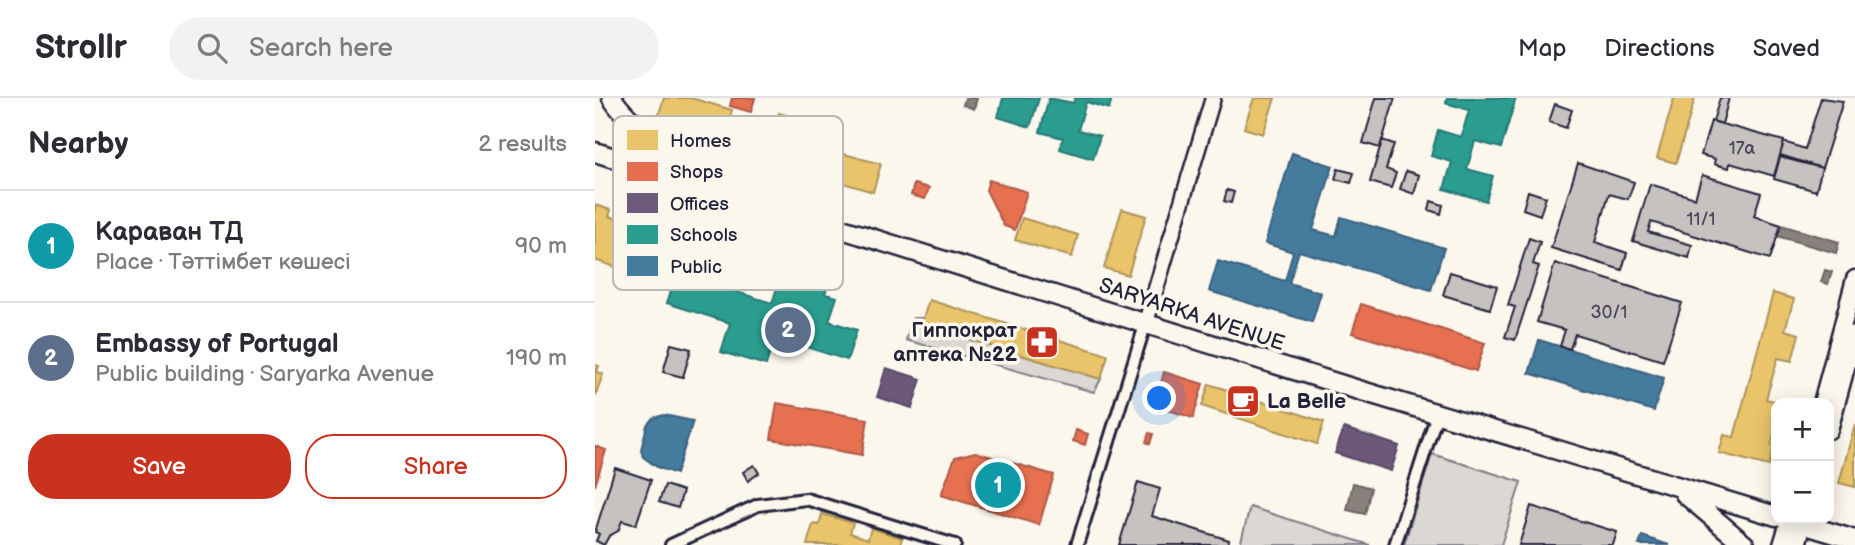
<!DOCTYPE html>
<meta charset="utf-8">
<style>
body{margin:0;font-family:"Balsamiq Sans",sans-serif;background:#f2f2f3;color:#2b2b33}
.controls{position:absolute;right:21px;bottom:21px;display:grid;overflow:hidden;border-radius:14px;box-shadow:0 4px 18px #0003}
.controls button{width:63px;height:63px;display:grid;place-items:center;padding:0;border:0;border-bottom:2px solid #e1e1e2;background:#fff;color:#2b2b33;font:35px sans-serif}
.you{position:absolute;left:565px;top:301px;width:24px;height:24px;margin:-18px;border:5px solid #fff;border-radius:50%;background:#1a73e8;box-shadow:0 0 0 10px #1a73e833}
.badge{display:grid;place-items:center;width:46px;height:46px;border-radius:50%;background:#c8321e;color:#fff;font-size:23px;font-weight:700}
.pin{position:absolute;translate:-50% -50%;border:4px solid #fff;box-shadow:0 2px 7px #0006}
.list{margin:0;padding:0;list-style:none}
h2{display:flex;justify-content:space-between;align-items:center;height:91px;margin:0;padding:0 28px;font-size:30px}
h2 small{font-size:23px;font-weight:400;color:#7c7c81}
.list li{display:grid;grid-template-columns:46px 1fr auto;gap:21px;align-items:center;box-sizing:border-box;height:112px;padding:0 28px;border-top:2px solid #e1e1e2}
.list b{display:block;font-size:26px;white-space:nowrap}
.list p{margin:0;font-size:23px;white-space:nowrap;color:#7c7c81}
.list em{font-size:23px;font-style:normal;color:#7c7c81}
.actions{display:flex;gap:14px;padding:21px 28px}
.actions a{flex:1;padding:16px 0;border:2px solid #c8321e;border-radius:28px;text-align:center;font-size:24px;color:#c8321e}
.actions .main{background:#c8321e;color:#fff}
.icon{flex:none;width:38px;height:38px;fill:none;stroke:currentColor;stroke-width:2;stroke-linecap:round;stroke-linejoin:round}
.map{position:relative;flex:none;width:1260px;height:447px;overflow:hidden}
header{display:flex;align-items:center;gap:42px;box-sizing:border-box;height:98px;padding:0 35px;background:#fff;border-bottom:2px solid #e1e1e2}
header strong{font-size:33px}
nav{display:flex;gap:38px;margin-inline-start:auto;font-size:24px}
.search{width:490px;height:63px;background:#f2f2f3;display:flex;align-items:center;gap:18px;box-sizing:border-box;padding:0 24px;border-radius:38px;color:#7c7c81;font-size:26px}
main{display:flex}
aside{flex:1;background:#fff}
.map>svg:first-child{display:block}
.green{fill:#dbd8d3;stroke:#7e7d87;stroke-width:2}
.homes{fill:#e9c46a;stroke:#ad935c;stroke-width:2}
.shops{fill:#e76f51;stroke:#ac584a;stroke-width:2}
.offices{fill:#6d597a;stroke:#564867;stroke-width:2}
.schools{fill:#2a9d8f;stroke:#287876;stroke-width:2}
.public{fill:#457b9d;stroke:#3a6080;stroke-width:2}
.industry{fill:#8a817c;stroke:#6b6468;stroke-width:2}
.building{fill:#c6c2c0;stroke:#22223b;stroke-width:2}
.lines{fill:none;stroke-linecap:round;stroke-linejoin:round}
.minor-casing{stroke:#22223b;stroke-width:16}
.tertiary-casing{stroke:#22223b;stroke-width:19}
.secondary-casing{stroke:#22223b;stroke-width:21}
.primary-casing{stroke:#22223b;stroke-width:23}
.minor{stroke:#fbf7ec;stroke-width:10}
.tertiary{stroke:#fbf7ec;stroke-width:14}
.secondary{stroke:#fbf7ec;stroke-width:16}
.primary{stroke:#fbf7ec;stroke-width:18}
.labels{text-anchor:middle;stroke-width:7;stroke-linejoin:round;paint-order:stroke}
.number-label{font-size:18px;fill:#4b4a5c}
.street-label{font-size:21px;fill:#22223b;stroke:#fbf7ec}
.poi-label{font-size:21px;font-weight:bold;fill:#22223b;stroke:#fbf7ec;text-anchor:end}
.key{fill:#fbf7ec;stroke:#bab7b7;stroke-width:2}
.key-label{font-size:19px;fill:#22223b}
</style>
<header>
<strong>Strollr</strong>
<div class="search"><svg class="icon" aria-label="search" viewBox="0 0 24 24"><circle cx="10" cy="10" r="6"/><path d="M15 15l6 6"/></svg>Search here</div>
<nav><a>Map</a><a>Directions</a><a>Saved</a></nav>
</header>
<main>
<aside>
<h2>Nearby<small>2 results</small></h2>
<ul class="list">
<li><span class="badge" style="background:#0f9aa8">1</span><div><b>Караван ТД</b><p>Place · Тәттімбет көшесі</p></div><em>90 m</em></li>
<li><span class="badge" style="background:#5c6f8a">2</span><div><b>Embassy of Portugal</b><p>Public building · Saryarka Avenue</p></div><em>190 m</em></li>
</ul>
<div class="actions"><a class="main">Save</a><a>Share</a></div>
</aside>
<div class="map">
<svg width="1260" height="447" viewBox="0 0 1260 447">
<rect width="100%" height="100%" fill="#fbf7ec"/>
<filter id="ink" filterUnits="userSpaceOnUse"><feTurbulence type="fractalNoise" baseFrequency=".0143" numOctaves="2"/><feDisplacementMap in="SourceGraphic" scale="14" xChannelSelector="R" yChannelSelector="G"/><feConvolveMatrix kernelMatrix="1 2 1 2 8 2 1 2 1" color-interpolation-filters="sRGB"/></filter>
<g filter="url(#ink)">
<path class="green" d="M318 220H328L327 227 506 281 499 294 311 242Z
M837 356 926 384 906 447H809Z
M655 409 775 447H645Z"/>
<path class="homes" d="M69 0H96L137 12 129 40 63 19Z
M659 0H680L668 36 649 30Z
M1079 0H1100L1081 65 1062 60Z
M184 15 244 32 238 53 286 66 278 94 219 76 224 57 176 43Z
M0 107 16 112 14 118 41 127 43 122 59 127 51 148 44 145 42 151 36 149 31 161 26 160 23 170 0 162Z
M527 111 551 118 533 177 509 170Z
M427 120 483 137 477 159 420 142Z
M1178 195 1199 201 1190 232 1204 236 1197 263 1183 260 1171 301 1187 305H1181V328L1176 347 1179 348 1174 368 1124 355 1129 337 1139 339Z
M334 202 513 257 506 281 326 227Z
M0 267 4 268 2 274 8 276 0 299Z
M614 286 729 324 722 346 607 308Z
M1260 326V389L1244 385Z
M227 416 258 425 255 435 273 441 276 430 307 440 305 447H212L218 426 224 427Z"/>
<path class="shops" d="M137 0H160L156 14 135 8Z
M394 82 432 94 420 132 409 128 391 92Z
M319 86 334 90 330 101 316 97Z
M766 206 890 245 881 273 757 235Z
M569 274 608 286 598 320 564 309 571 286 566 285Z
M182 305 273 321 267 357 176 341Z
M481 332 493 336 490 347 478 343Z
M554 335 558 336 555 346 551 344Z
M0 348 11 352 0 388Z
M380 354 459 377 444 427 346 397 360 359Z"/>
<path class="offices" d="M291 270 326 281 317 310 282 299Z
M749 330 804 348 796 373 740 355Z"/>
<path class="schools" d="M408 0H444L435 29 403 19Z
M454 0 478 5 480 0H517L514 11 491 4 483 32 505 38 498 61 465 51 468 40 445 34Z
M852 0H921L906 50 880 43 872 71 898 78 891 103 849 91 857 64 836 58 843 32 866 39 874 12 851 5Z
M201 171 235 181 230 196 242 199 234 223 262 232 252 262 180 239 171 267 126 254 135 225 72 205 82 175 177 205 185 181 196 185Z"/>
<path class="public" d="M697 55 738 68 718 132 741 138 746 119 849 150 836 192 704 153 694 185 726 195 717 224 614 193 623 163 690 183 698 154 670 145Z
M944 242 1069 280 1059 313 934 275Z
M69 317 98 323 81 376 62 369 48 359 46 352 52 327 58 320Z
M1047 438 1074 447H1044Z"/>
<path class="industry" d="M370 0H382L379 11 368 7Z
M1186 127 1244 144 1241 155 1182 138Z
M1230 172 1237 174 1233 186 1226 184Z
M758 385 776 390 770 416 752 412Z"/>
<path class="building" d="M781 0H800L785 50 768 45Z
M1125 0H1134L1127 26 1118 23Z
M1226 0 1248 3 1227 70 1185 57 1189 44 1210 51Z
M960 6 977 12 971 30 954 24Z
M1116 23 1189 43 1179 78 1135 65 1134 70 1119 66 1120 61 1106 57Z
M787 42 799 46 791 71 801 75 796 90 775 84Z
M1185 59 1227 70 1221 93 1179 81Z
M983 65 1039 84 1033 101 1014 96 1000 144 1032 155 1027 172 956 150Z
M743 71 759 75 756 85 740 81Z
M811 73 824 77 819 96 805 91Z
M1107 77 1166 95 1159 118 1186 127 1175 161 1056 124 1053 134 1097 147 1094 160 1038 143 1055 86 1100 100Z
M632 92 639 94 636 105 629 103Z
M933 93 951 99 945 117 928 111Z
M836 103 848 107 846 116 834 112Z
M934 140 945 144 938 166 944 168 920 242 910 239 920 209 913 207Z
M960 165 1087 205 1068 263 980 236 975 251 965 248 970 232 942 224Z
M855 174 902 188 895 211 848 197Z
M76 246 96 251 88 279 68 274Z
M159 367 164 375 153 383 148 374Z
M20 370 56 382 41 427 27 423 23 433 14 438 9 447 1 443 4 436 0 434Z
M543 384 565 391 557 418 634 442 633 447H524Z
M70 387 88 393 83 410 64 404Z
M936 408 1022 434 1018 447H924Z"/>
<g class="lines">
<g class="minor-casing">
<path id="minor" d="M76 447 163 407 211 401 360 447
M482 447 551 224
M800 447 842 316"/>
</g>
<g class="tertiary-casing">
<path id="tertiary" d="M551 224 618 0"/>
</g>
<g class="secondary-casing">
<path id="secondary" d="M1227 305 1260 181
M1234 332 1260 236
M1187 447 1195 421
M1202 447 1209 421"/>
</g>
<g class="primary-casing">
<path id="primary" d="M17 0C34 26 60 41 84 58 97 66 107 78 118 87
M0 54 757 290 1181 418
M1090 396 1150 447
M1191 421 1260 442"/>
</g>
<use href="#minor" class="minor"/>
<use href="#tertiary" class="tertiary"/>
<use href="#secondary" class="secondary"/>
<use href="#primary" class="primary"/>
</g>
</g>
<defs>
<g id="pharmacy-square" transform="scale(1.75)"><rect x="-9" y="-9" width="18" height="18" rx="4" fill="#c8321e" stroke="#fbf7ec"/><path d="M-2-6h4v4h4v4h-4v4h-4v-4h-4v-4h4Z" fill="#fff"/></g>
<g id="cafe-square" transform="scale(1.75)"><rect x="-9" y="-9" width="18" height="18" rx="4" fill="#c8321e" stroke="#fbf7ec"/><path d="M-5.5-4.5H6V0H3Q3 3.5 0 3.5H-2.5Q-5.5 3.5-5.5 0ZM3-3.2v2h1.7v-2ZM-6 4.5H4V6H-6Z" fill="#fff"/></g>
</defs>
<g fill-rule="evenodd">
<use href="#pharmacy-square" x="447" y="244"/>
<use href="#cafe-square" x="648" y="303"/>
</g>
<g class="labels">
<g class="number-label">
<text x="1147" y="56">17а</text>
<text x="1106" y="127">11/1</text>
<text x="1014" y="220">30/1</text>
</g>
<g class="street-label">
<text transform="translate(597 216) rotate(18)" y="7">SARYARKA AVENUE</text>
</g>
<g class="poi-label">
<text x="422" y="239">Гиппократ<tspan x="422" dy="24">аптека №22</tspan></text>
<text x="672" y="310" text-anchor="start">La Belle</text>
</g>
</g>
<rect x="18" y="18" width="230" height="174" rx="10" class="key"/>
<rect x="32" y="32" width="31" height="20" fill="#e9c46a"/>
<rect x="32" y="64" width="31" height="19" fill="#e76f51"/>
<rect x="32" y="95" width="31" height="20" fill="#6d597a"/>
<rect x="32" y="127" width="31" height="19" fill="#2a9d8f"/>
<rect x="32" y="158" width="31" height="20" fill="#457b9d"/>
<g class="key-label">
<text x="75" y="49">Homes</text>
<text x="75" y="80">Shops</text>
<text x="75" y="112">Offices</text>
<text x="75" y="143">Schools</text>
<text x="75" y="175">Public</text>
</g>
</svg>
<div class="controls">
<button>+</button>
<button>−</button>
</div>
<div class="you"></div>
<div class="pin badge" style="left:403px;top:387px;background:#0f9aa8">1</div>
<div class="pin badge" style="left:193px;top:232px;background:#5c6f8a">2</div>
</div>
</main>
